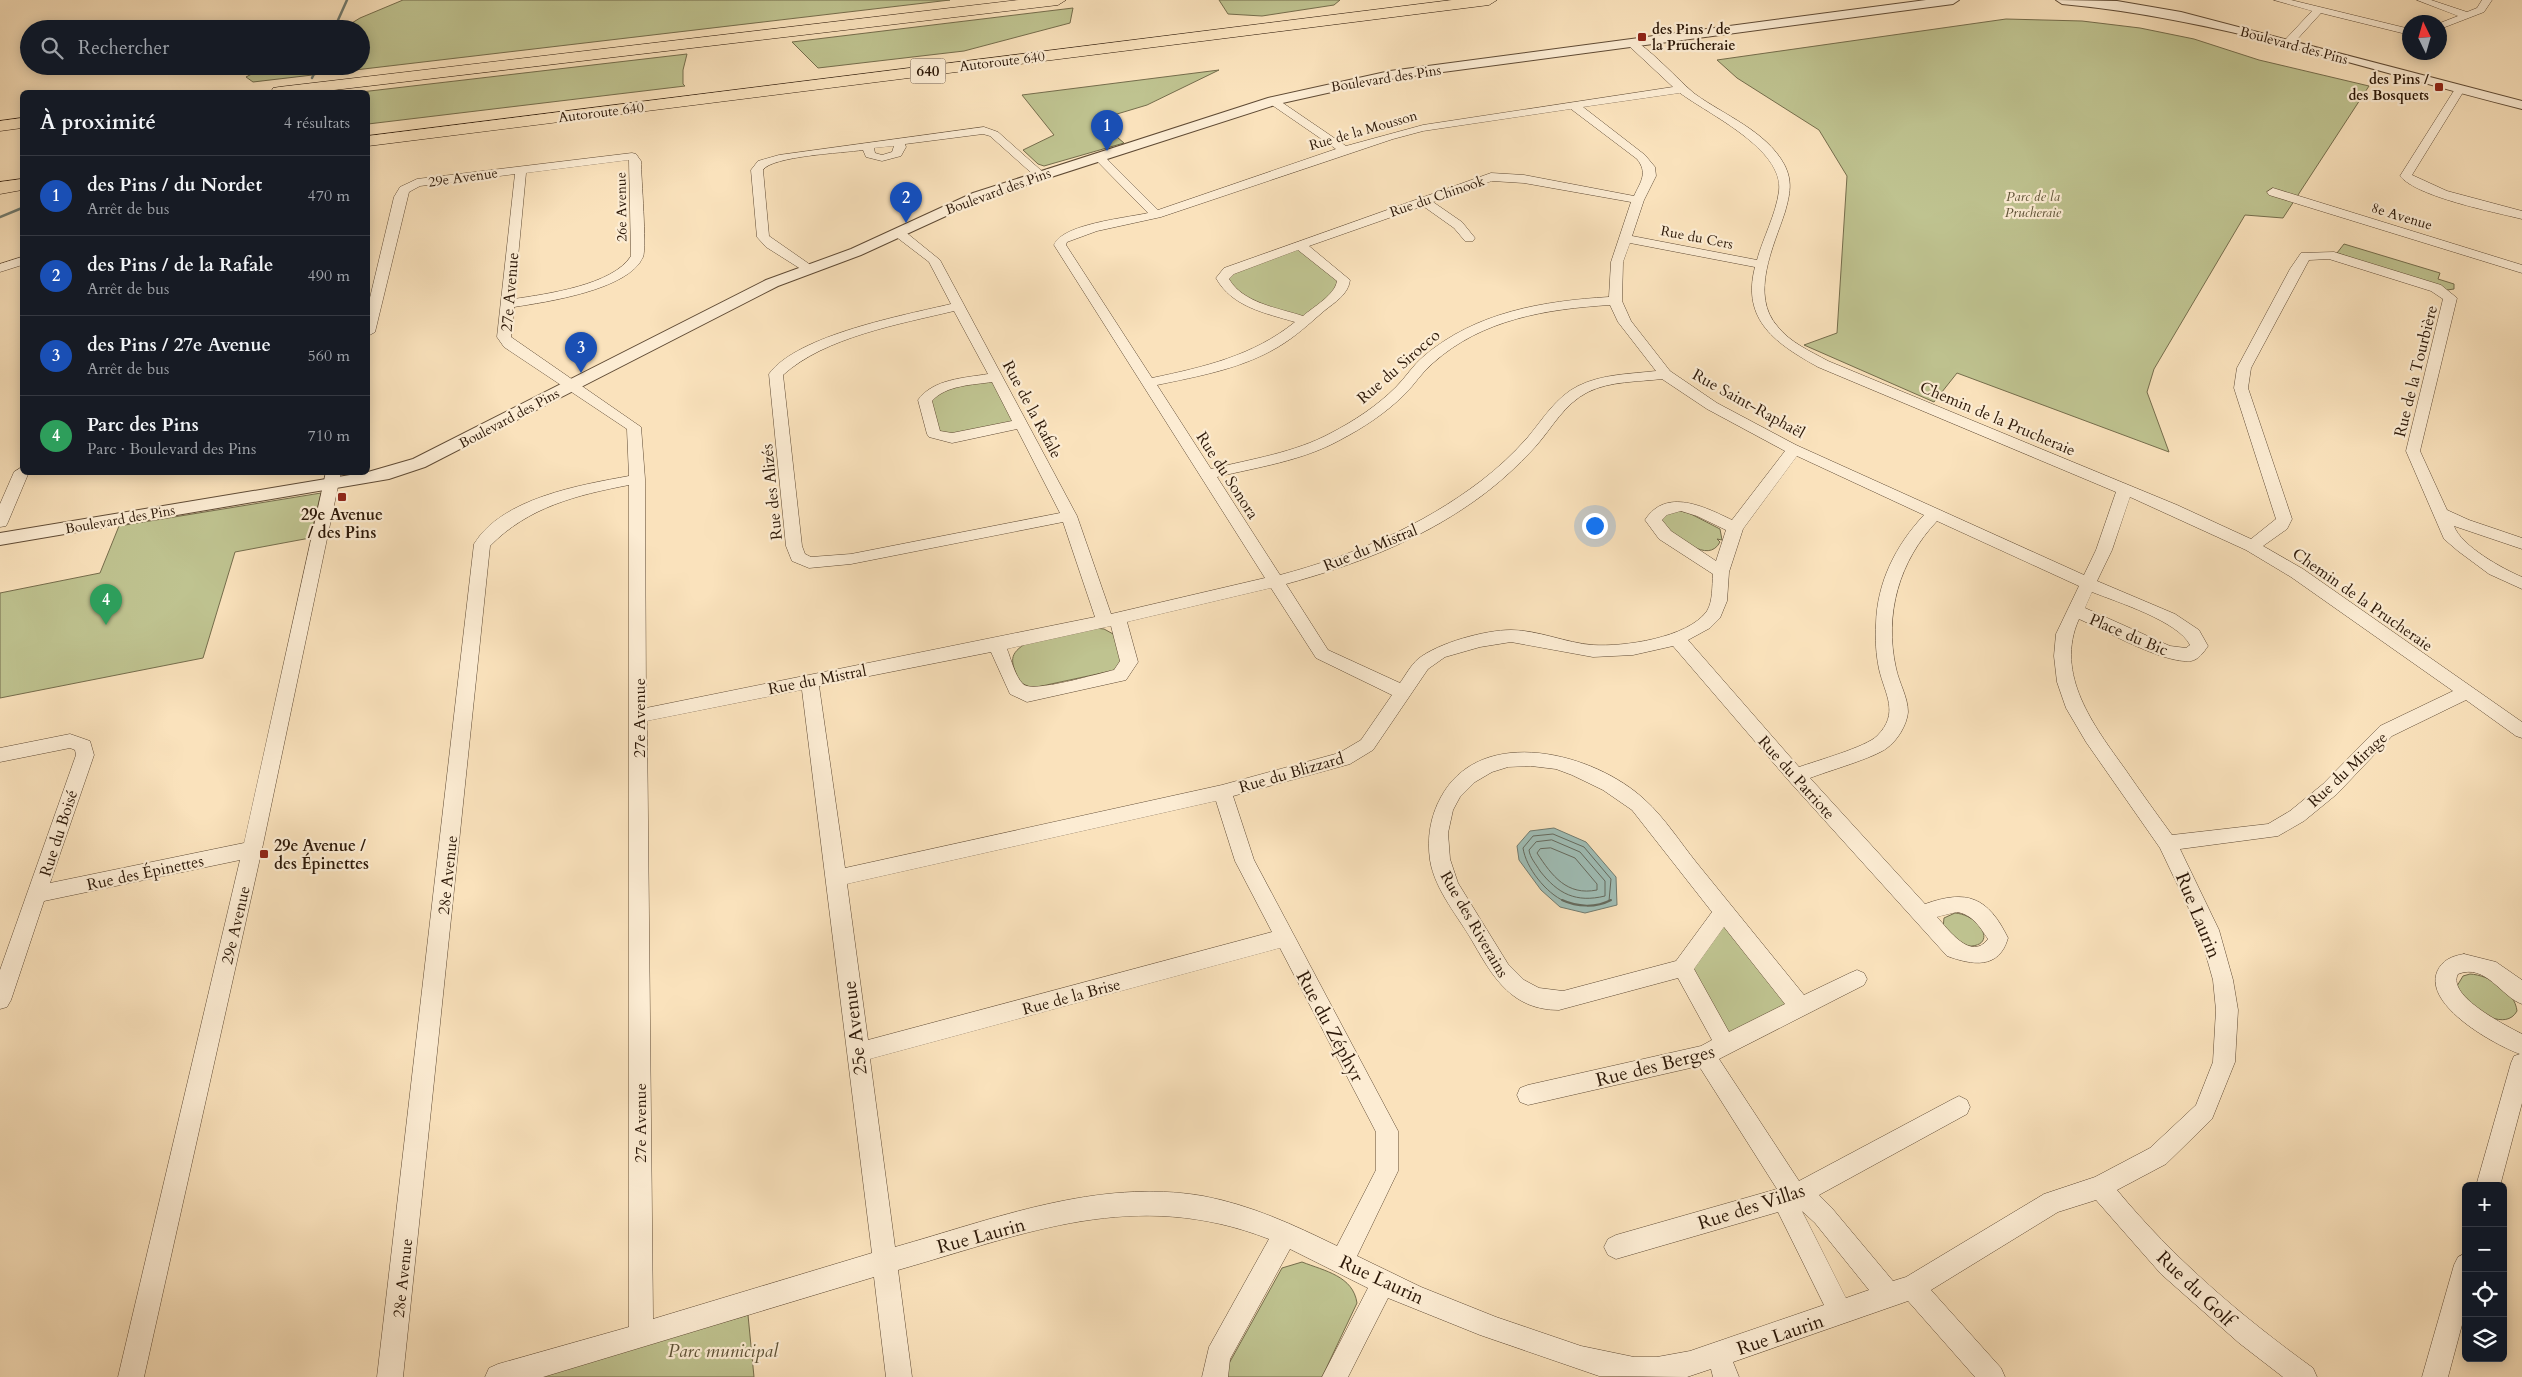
<!DOCTYPE html>
<html lang="fr">
<meta charset="utf-8">
<style>
body{margin:0;font-family:Cardo,serif;background:#242831;color:#f1f3f6}
.controls{position:absolute;right:15px;bottom:15px;display:grid;overflow:hidden;border-radius:8px;box-shadow:0 2px 12px #0003}
.controls button{width:45px;height:45px;display:grid;place-items:center;padding:0;border:0;border-bottom:1px solid #363941;background:#171b24;color:#f1f3f6;font:25px sans-serif}
.compass{position:absolute;left:2402px;top:15px;width:45px;height:45px;border-radius:50%;background:#171b24;box-shadow:0 2px 12px #0003;rotate:355deg}
.you{position:absolute;left:1594px;top:525px;width:18px;height:18px;margin:-12px;border:4px solid #fff;border-radius:50%;background:#1a73e8;box-shadow:0 0 0 8px #1a73e833}
.badge{display:grid;place-items:center;width:32px;height:32px;border-radius:50%;background:#7c3aed;color:#fff;font-size:16px;font-weight:700}
.pin{position:absolute;translate:-50% -41px;filter:drop-shadow(0 1px 2px #0008)}
.pin::after{content:'';position:absolute;top:26px;width:18px;height:15px;background:inherit;clip-path:polygon(0 0,100% 0,50% 100%)}
.list{margin:0;padding:0;list-style:none}
h2{display:flex;justify-content:space-between;align-items:center;height:65px;margin:0;padding:0 20px;font-size:21px}
h2 small{font-size:16px;font-weight:400;color:#9ea1a6}
.list li{display:grid;grid-template-columns:32px 1fr auto;gap:15px;align-items:center;box-sizing:border-box;height:80px;padding:0 20px;border-top:1px solid #363941}
.list b{display:block;font-size:19px;white-space:nowrap}
.list p{margin:0;font-size:16px;white-space:nowrap;color:#9ea1a6}
.list em{font-size:16px;font-style:normal;color:#9ea1a6}
.icon{flex:none;width:28px;height:28px;fill:none;stroke:currentColor;stroke-width:2;stroke-linecap:round;stroke-linejoin:round}
.map{position:relative;flex:none;width:2522px;height:1377px;overflow:hidden}
.search{position:absolute;background:#171b24;box-shadow:0 2px 12px #0003;left:20px;top:20px;width:350px;height:55px;display:flex;align-items:center;gap:12px;box-sizing:border-box;padding:0 18px;border-radius:28px;color:#9ea1a6;font-size:19px}
.panel{position:absolute;background:#171b24;box-shadow:0 2px 12px #0003;left:20px;top:90px;width:350px;height:385px;border-radius:8px}
.map>svg:first-child{display:block}
.green{fill:#bfc390;stroke:#756d4c}
.water{fill:#9fbdb5;stroke:#717b6f}
.lines{fill:none;stroke-linecap:round;stroke-linejoin:round}
.shore-far1{stroke:#656a5e;stroke-width:1}
.shore{stroke:#656a5e;stroke-width:2}
.stream{stroke:#717b6f;stroke-width:2.5}
.minor-casing{stroke:#5f4a34;stroke-width:1}
.tertiary-casing{stroke:#5f4a34;stroke-width:2}
.motorway-casing{stroke:#2b1707;stroke-width:1}
.minor{fill:#fcecd3;fill-rule:evenodd}
.tertiary{fill:#fcecd3;fill-rule:evenodd}
.motorway{fill:#fae2bc;fill-rule:evenodd}
.poi-dot{fill:#8f2418;stroke:#fcecd3;stroke-width:2}
.labels{text-anchor:middle;stroke-width:4.5;stroke-linejoin:round;paint-order:stroke}
.far-poi-label{font-size:14px;font-weight:bold;fill:#2b1707;stroke:#fcecd3;text-anchor:start}
.far-street-label{font-size:14px;fill:#2b1707;stroke:#fcecd3}
.far-park-label{font-size:14px;font-style:italic;fill:#5f5337;stroke:#fcecd3}
.shield{fill:#fcecd3;stroke:#6a5744;stroke-width:1}
.shield-label{font-size:15px;font-weight:bold;fill:#2b1707}
.street-label{font-size:16px;fill:#2b1707;stroke:#fcecd3}
.poi-label{font-size:16px;font-weight:bold;fill:#2b1707;stroke:#fcecd3}
.near-street-label{font-size:19px;fill:#2b1707;stroke:#fcecd3}
.near-park-label{font-size:19px;font-style:italic;fill:#5f5337;stroke:#fcecd3}
</style>
<div class="map">
<svg width="2522" height="1377" viewBox="0 0 2522 1377">
<rect width="100%" height="100%" fill="#fae2bc"/>
<filter id="stains"><feTurbulence type="fractalNoise" baseFrequency=".004" numOctaves="4"/><feColorMatrix values="0 0 0 0 .2 0 0 0 0 .09 0 0 0 0 .02 0 0 0 .5 -.17"/></filter>
<radialGradient id="worn" r=".72"><stop offset=".6" stop-color="#630" stop-opacity="0"/><stop offset="1" stop-color="#630" stop-opacity=".3"/></radialGradient>
<path class="green" d="M403 0H950L253 82 246 77 267 66H361V29H342L360 18Z
M1219 0H1340L1334 5 1262 16 1228 14Z
M1073 8 1070 23 964 51 818 68 792 42Z
M2006 19 2082 21 2140 28 2194 39 2259 60 2369 86 2283 218 2245 215 2154 369 2147 392 2169 452 1957 373 1934 402 1804 345 1837 333 1847 176 1819 130 1737 78 1717 60Z
M687 54 683 70V84L685 86 368 124V92H361Z
M1219 70 1147 105 1097 120 1124 143 1044 166 1038 164 1023 150 1054 135 1022 95Z
M2344 244 2440 273 2438 279 2454 284V289L2447 290 2337 253Z
M1299 245 1345 284 1303 320 1238 298 1225 286 1229 271Z
M996 377 1021 424 952 438 934 434 929 393Z
M321 493 310 538 235 552 203 658 0 698V593L100 573 119 526Z
M1676 510 1689 513 1720 529 1722 540 1717 539 1720 542C1708 565 1678 536 1665 528L1662 524 1663 516Z
M1095 628 1104 629 1115 635 1122 657 1116 670 1037 687H1030L1019 682C1013 664 1006 656 1025 644Z
M1724 912 1801 1008 1726 1046 1683 968Z
M1955 913C1981 915 2000 949 1964 946L1943 928 1944 918Z
M2470 974C2489 975 2515 991 2517 1011 2506 1031 2476 1012 2464 1000 2461 997 2459 990 2457 986L2463 976Z
M1302 1262C1325 1271 1353 1276 1357 1303L1322 1377H1227V1367L1282 1268Z
M748 1315 754 1377H532Z"/>
<path class="water" d="M1554 828 1586 842 1616 877 1617 905 1585 913 1560 907 1541 890 1519 860 1517 846 1530 831Z"/>
<g class="lines">
<path class="shore-far1" d="M1552 840 1580 852 1605 881V896C1576 903 1558 894 1540 871 1536 864 1530 858 1529 850L1536 842Z
M1551 848 1575 858 1597 884V890C1567 896 1552 876 1537 853L1540 849Z
M1564 901C1546 893 1526 868 1523 848L1533 836 1553 834 1584 847 1611 879 1609 901"/>
<path class="shore" d="M1562 900C1577 907 1596 908 1611 900"/>
<path class="stream" d="M334 29 347 0
M312 78 318 66
M0 217 22 208"/>
<g class="minor-casing">
<path id="minor" d="M2274 0H2291L2410 29V35L2321 13 2292 45H2284V41L2312 11Z
M2417 0H2431L2467 12 2477 8 2482 0H2492L2484 12 2440 29V23L2458 16Z
M1632 40C1645 43 1681 83 1695 94 1724 115 1766 131 1784 164 1793 181 1790 194 1785 212 1774 246 1749 295 1778 327 1791 343 1810 351 1828 361L2177 505 2251 539 2276 519 2234 388 2237 368 2290 269 2301 253 2334 252 2441 285 2457 298 2420 451 2447 510 2469 520 2522 538V549L2454 526C2461 546 2503 569 2522 577V589L2489 574 2458 551 2444 539 2406 451 2443 299 2431 291 2329 259 2309 260 2251 368 2248 388 2292 519 2287 529 2263 546 2303 569 2522 722V738L2516 736 2466 700 2392 736 2337 794 2304 821 2278 836 2180 849 2219 930 2233 980 2238 1010 2235 1062 2212 1119 2166 1164 2117 1190C2174 1259 2241 1316 2313 1368L2317 1377H2283L2239 1343 2161 1274 2096 1200 2058 1212 1931 1290 2001 1368 2005 1377H1975L1908 1301 1733 1362 1739 1377H1713L1711 1369 1687 1377 1599 1376 1480 1335 1388 1298 1348 1377H1322L1368 1288 1290 1249 1230 1359 1228 1377H1202L1209 1347 1269 1239C1135 1187 1028 1233 898 1270L912 1377H886L874 1277 543 1377H485L489 1368 498 1364 629 1327V485C577 495 528 507 490 546L403 1377H377L474 544C502 498 580 485 629 476L627 429 504 347 497 337 515 174 420 186 409 192 375 332 368 336V306L394 197 400 187 417 179 632 153 636 154 641 161C641 177 647 247 643 257 629 290 546 302 514 307L511 337 641 427 645 479 646 708 1095 617 1063 522 851 564 809 568 792 561 786 546 769 374C797 335 905 315 951 304L929 262 895 236 893 233 895 230H903L940 260 1077 516 1111 614 1265 578 1054 245C1062 224 1126 218 1148 213L1094 158 1100 155 1104 156 1158 210 1336 149 1269 103V99H1277L1346 146 1423 125 1673 87 1628 45V41ZM1680 93C1708 114 1784 149 1779 191 1776 214 1763 238 1757 260L1632 236 1644 200 1656 176 1655 167 1645 155 1583 107ZM1571 109 1637 159C1648 173 1641 181 1634 196L1524 175 1491 173 1224 268 1216 278C1232 307 1265 313 1295 322 1253 356 1204 367 1152 378L1066 245 1067 242 1097 231 1161 217 1393 139 1423 131ZM629 160 631 256C613 285 547 294 514 299L526 173ZM1492 181 1524 183 1631 202 1611 262 1609 297C1543 301 1476 312 1424 356 1413 365 1406 377 1396 387 1377 406 1354 421 1331 433 1294 453 1251 459 1211 469L1157 385C1199 376 1241 369 1278 347 1295 337 1309 324 1324 311 1335 302 1348 295 1350 280L1309 246 1423 206 1454 228 1465 241H1473L1475 238 1462 222 1433 202ZM1630 243 1755 267C1741 321 1777 344 1818 367L2116 492 2096 550 2084 575 1796 445 1717 403 1670 371 1631 321 1622 301 1623 262ZM1298 250 1337 281C1335 295 1313 307 1303 316 1278 308 1243 303 1229 279L1234 274ZM1610 305 1618 322 1656 371C1630 374 1602 374 1578 386 1556 397 1543 419 1528 437 1514 453 1498 468 1481 481 1422 526 1352 556 1280 575L1217 477C1258 467 1302 461 1340 440 1363 428 1386 413 1405 394 1415 384 1422 372 1433 363 1482 319 1547 309 1610 305ZM954 311 988 374C964 378 933 379 918 400L927 434 929 437 952 443 1017 429 1060 513 851 554 811 557 805 554 802 546 783 375C825 337 900 324 954 311ZM1662 379 1707 409 1785 451 1732 520C1705 507 1666 487 1645 520L1659 539 1713 574C1712 586 1713 601 1707 611 1688 638 1623 647 1593 645 1566 643 1538 630 1511 630 1485 630 1438 643 1418 659 1411 665 1405 676 1400 683L1328 650 1286 584C1352 566 1416 542 1473 502 1496 486 1517 467 1536 446 1552 428 1564 404 1588 392 1610 381 1638 382 1662 379ZM992 382 1012 421 952 433 940 431 932 401C946 385 973 385 992 382ZM1797 456 1924 515C1896 545 1877 582 1876 624 1875 638 1876 655 1879 669 1885 695 1900 713 1877 736 1866 747 1816 761 1799 767L1688 640 1710 628 1720 618 1727 601 1729 572 1743 529ZM2130 497 2246 550 2291 577 2453 691 2380 726 2323 784 2290 811 2268 824 2172 835C2156 813 2140 791 2125 769 2094 726 2054 674 2079 619 2106 631 2164 664 2191 661 2198 660 2204 652 2208 646L2199 630 2175 614 2097 581 2112 550ZM1681 511 1697 516 1726 530 1716 561 1671 531 1662 520 1667 515ZM1937 521 2079 586 2056 634 2054 656 2057 682 2066 708 2086 742 2160 848 2199 930 2213 980 2216 1010 2213 1062 2196 1105 2150 1148 2095 1177 2044 1194 1906 1277 1893 1281 1831 1207 1819 1195 1967 1114 1970 1107 1967 1100 1959 1096 1951 1100 1799 1181 1719 1059 1864 985 1867 979 1864 973 1857 970 1850 973 1804 995C1768 951 1732 906 1696 862 1680 842 1664 817 1645 800 1595 753 1481 723 1441 797 1430 817 1427 838 1430 860 1435 891 1459 917 1474 944 1494 979 1513 1010 1559 1010L1678 978 1712 1040 1701 1046 1528 1085 1520 1088 1517 1095 1520 1102 1528 1105 1699 1066 1777 1189 1616 1235 1608 1239 1604 1247 1608 1255 1616 1259 1778 1212 1824 1305 1690 1351 1657 1357H1634L1581 1346 1496 1317 1421 1287 1357 1256 1398 1171V1131L1254 860 1233 796 1350 764 1373 750 1428 669 1445 657 1480 647 1511 642 1593 657 1633 655 1673 646 1789 781 1947 956C1972 965 1999 970 2008 938 1988 897 1967 889 1925 904L1810 778C1828 771 1874 758 1887 748 1897 741 1907 725 1908 712 1908 697 1899 683 1896 668 1884 614 1899 561 1937 521ZM1271 588 1316 658 1392 695 1361 740 1339 753 1222 785 845 868 819 686 991 652 1010 694 1027 702 1126 680 1138 662 1127 622ZM2092 592C2117 602 2178 621 2190 645L2186 648 2170 646 2085 608ZM1111 626 1120 661 1114 670C1100 673 1031 694 1023 684 1015 676 1011 659 1007 649ZM802 690 872 1253 653 1319 647 721ZM1531 766 1556 769 1572 775 1603 790 1632 810 1712 912 1676 961 1563 991 1539 988 1524 980 1508 964 1458 883 1450 859 1448 833 1453 810 1460 797 1475 782 1492 772 1508 767ZM1216 801 1235 861 1272 932 868 1040 847 884ZM1957 912C1972 914 1980 927 1988 939 1971 962 1948 929 1937 917ZM1724 927 1785 1004 1729 1032 1694 969ZM1280 948 1376 1132V1170L1337 1246C1294 1225 1251 1205 1203 1196 1098 1178 994 1219 895 1247L870 1059ZM1802 1211 1815 1223 1869 1290 1846 1298Z
M2460 86 2465 89 2412 175 2447 191 2522 211V219C2494 212 2417 197 2400 176L2455 89Z
M984 127 998 132 1044 173V177H1036L990 136 983 134 905 144 906 147 901 156 882 161 866 157 863 150C843 153 772 156 763 170L769 236 815 268 814 271H804L766 247 757 237 751 170 758 161 779 155ZM894 146 892 152 882 155 875 153 874 148Z
M2273 188 2522 265V273L2269 195 2267 192Z
M22 257V265L0 272V264Z
M22 467V472H29L8 522 6 526 0 527V504L14 472Z
M326 472H341L262 849 144 1377H118L240 860 44 901 11 1000 7 1007 0 1009V970L76 755 75 750 70 748 0 762V748L70 734 90 741 94 755 50 883 244 843Z
M2464 954 2496 962 2522 980V1004C2501 997 2486 963 2458 974 2446 996 2507 1026 2522 1034V1103L2500 1186H2476L2511 1063 2514 1056 2520 1054C2495 1045 2424 1006 2437 972 2442 960 2452 956 2464 954Z
M2466 1253V1310L2448 1377H2422L2454 1265 2458 1257Z"/>
</g>
<g class="tertiary-casing">
<path id="tertiary" d="M1926 0H1959L1953 4 1390 79 1278 104 983 199 861 255 778 286 425 467 389 479 0 545V533L368 472 413 459 766 280 851 249 973 193 1268 98 1390 71Z
M2056 0 2117 1 2181 12 2522 101V109C2370 71 2219 18 2062 4Z"/>
</g>
<g class="motorway-casing">
<path id="motorway" d="M1019 0H1066L1058 5 317 92H271L273 88 279 87Z
M1452 0H1497L1489 5 368 146V136Z
M22 118V128L0 131V121Z
M22 179V190L0 194V182Z"/>
</g>
<use href="#minor" class="minor"/>
<use href="#tertiary" class="tertiary"/>
<use href="#motorway" class="motorway"/>
</g>
<g class="poi-dot">
<rect x="1637" y="32" width="10" height="10" rx="2.5"/>
<rect x="2434" y="82" width="10" height="10" rx="2.5"/>
<rect x="337" y="492" width="10" height="10" rx="2.5"/>
<rect x="259" y="849" width="10" height="10" rx="2.5"/>
</g>
<g class="labels">
<g class="far-poi-label">
<text x="1652" y="34">des Pins / de<tspan x="1652" dy="16">la Prucheraie</tspan></text>
<text x="2429" y="84" text-anchor="end">des Pins /<tspan x="2429" dy="16">des Bosquets</tspan></text>
</g>
<g class="far-street-label">
<text transform="translate(2294 45) rotate(15)" y="5">Boulevard des Pins</text>
<text transform="translate(1002 61) rotate(-7)" y="5">Autoroute 640</text>
<text transform="translate(1386 78) rotate(-9)" y="5">Boulevard des Pins</text>
<text transform="translate(601 112) rotate(-7)" y="5">Autoroute 640</text>
<text transform="translate(1363 130) rotate(-16)" y="5">Rue de la Mousson</text>
<text transform="translate(463 177) rotate(-8)" y="5">29e Avenue</text>
<text transform="translate(998 191) rotate(-20)" y="5">Boulevard des Pins</text>
<text transform="translate(1437 196) rotate(-19)" y="5">Rue du Chinook</text>
<text transform="translate(621 207) rotate(-91)" y="5">26e Avenue</text>
<text transform="translate(2402 216) rotate(17)" y="5">8e Avenue</text>
<text transform="translate(1697 237) rotate(11)" y="5">Rue du Cers</text>
<text transform="translate(509 418) rotate(-28)" y="5">Boulevard des Pins</text>
<text transform="translate(120 519) rotate(-10)" y="5">Boulevard des Pins</text>
</g>
<g class="far-park-label">
<text x="2033" y="201">Parc de la<tspan x="2033" dy="16">Prucheraie</tspan></text>
</g>
<rect class="shield" x="910.5" y="58.5" width="35" height="25" rx="4"/>
<g class="shield-label">
<text x="928" y="76">640</text>
</g>
<g class="street-label">
<text transform="translate(509 292) rotate(-85)" y="6">27e Avenue</text>
<text transform="translate(1398 366) rotate(-41)" y="6">Rue du Sirocco</text>
<text transform="translate(2415 371) rotate(-76)" y="6">Rue de la Tourbière</text>
<text transform="translate(1749 403) rotate(29)" y="6">Rue Saint-Raphaël</text>
<text transform="translate(1033 409) rotate(62)" y="6">Rue de la Rafale</text>
<text transform="translate(1998 418) rotate(23)" y="6">Chemin de la Prucheraie</text>
<text transform="translate(1228 475) rotate(57)" y="6">Rue du Sonora</text>
<text transform="translate(771 492) rotate(-96)" y="6">Rue des Alizés</text>
<text transform="translate(1370 547) rotate(-22)" y="6">Rue du Mistral</text>
<text transform="translate(2363 599) rotate(35)" y="6">Chemin de la Prucheraie</text>
<text transform="translate(2129 634) rotate(23)" y="6">Place du Bic</text>
<text transform="translate(817 679) rotate(-11)" y="6">Rue du Mistral</text>
<text transform="translate(639 718) rotate(-90)" y="6">27e Avenue</text>
<text transform="translate(2347 769) rotate(-43)" y="6">Rue du Mirage</text>
<text transform="translate(1291 772) rotate(-16)" y="6">Rue du Blizzard</text>
<text transform="translate(1797 777) rotate(48)" y="6">Rue du Patriote</text>
<text transform="translate(58 833) rotate(-72)" y="6">Rue du Boisé</text>
<text transform="translate(145 872) rotate(-12)" y="6">Rue des Épinettes</text>
<text transform="translate(447 875) rotate(-84)" y="6">28e Avenue</text>
<text transform="translate(1475 924) rotate(60)" y="6">Rue des Riverains</text>
<text transform="translate(235 925) rotate(-77)" y="6">29e Avenue</text>
<text transform="translate(1071 996) rotate(-15)" y="6">Rue de la Brise</text>
<text transform="translate(640 1123) rotate(-90)" y="6">27e Avenue</text>
<text transform="translate(402 1278) rotate(-84)" y="6">28e Avenue</text>
</g>
<g class="poi-label">
<text x="342" y="520">29e Avenue<tspan x="342" dy="18">/ des Pins</tspan></text>
<text x="274" y="851" text-anchor="start">29e Avenue /<tspan x="274" dy="18">des Épinettes</tspan></text>
</g>
<g class="near-street-label">
<text transform="translate(2199 915) rotate(68)" y="7">Rue Laurin</text>
<text transform="translate(1331 1026) rotate(62)" y="7">Rue du Zéphyr</text>
<text transform="translate(854 1028) rotate(-97)" y="7">25e Avenue</text>
<text transform="translate(1655 1065) rotate(-14)" y="7">Rue des Berges</text>
<text transform="translate(1751 1206) rotate(-18)" y="7">Rue des Villas</text>
<text transform="translate(981 1235) rotate(-15)" y="7">Rue Laurin</text>
<text transform="translate(1382 1279) rotate(25)" y="7">Rue Laurin</text>
<text transform="translate(2196 1288) rotate(44)" y="7">Rue du Golf</text>
<text transform="translate(1780 1334) rotate(-19)" y="7">Rue Laurin</text>
</g>
<g class="near-park-label">
<text x="723" y="1357">Parc municipal</text>
</g>
</g>
<rect width="100%" height="100%" filter="url(#stains)"/>
<rect width="100%" height="100%" fill="url(#worn)"/>
</svg>
<div class="controls">
<button>+</button>
<button>−</button>
<button><svg class="icon" aria-label="locate" viewBox="0 0 24 24"><circle cx="12" cy="12" r="6"/><path d="M12 2v4M12 18v4M2 12h4M18 12h4"/></svg></button>
<button><svg class="icon" aria-label="layers" viewBox="0 0 24 24"><path d="M12 4l9 5-9 5-9-5zM3 14l9 5 9-5"/></svg></button>
</div>
<svg class="compass" viewBox="-18 -18 36 36"><path d="M0-13l5 13h-10z" fill="#e53935"/><path d="M0 13l5-13h-10z" fill="#9ea1a6"/></svg>
<div class="you"></div>
<div class="pin badge" style="left:1107px;top:151px;background:#1a4fb4">1</div>
<div class="pin badge" style="left:906px;top:223px;background:#1a4fb4">2</div>
<div class="pin badge" style="left:581px;top:373px;background:#1a4fb4">3</div>
<div class="pin badge" style="left:106px;top:625px;background:#2e9e5b">4</div>
<div class="search"><svg class="icon" aria-label="search" viewBox="0 0 24 24"><circle cx="10" cy="10" r="6"/><path d="M15 15l6 6"/></svg>Rechercher</div>
<section class="panel">
<h2>À proximité<small>4 résultats</small></h2>
<ul class="list">
<li><span class="badge" style="background:#1a4fb4">1</span><div><b>des Pins / du Nordet</b><p>Arrêt de bus</p></div><em>470 m</em></li>
<li><span class="badge" style="background:#1a4fb4">2</span><div><b>des Pins / de la Rafale</b><p>Arrêt de bus</p></div><em>490 m</em></li>
<li><span class="badge" style="background:#1a4fb4">3</span><div><b>des Pins / 27e Avenue</b><p>Arrêt de bus</p></div><em>560 m</em></li>
<li><span class="badge" style="background:#2e9e5b">4</span><div><b>Parc des Pins</b><p>Parc · Boulevard des Pins</p></div><em>710 m</em></li>
</ul>
</section>
</div>
